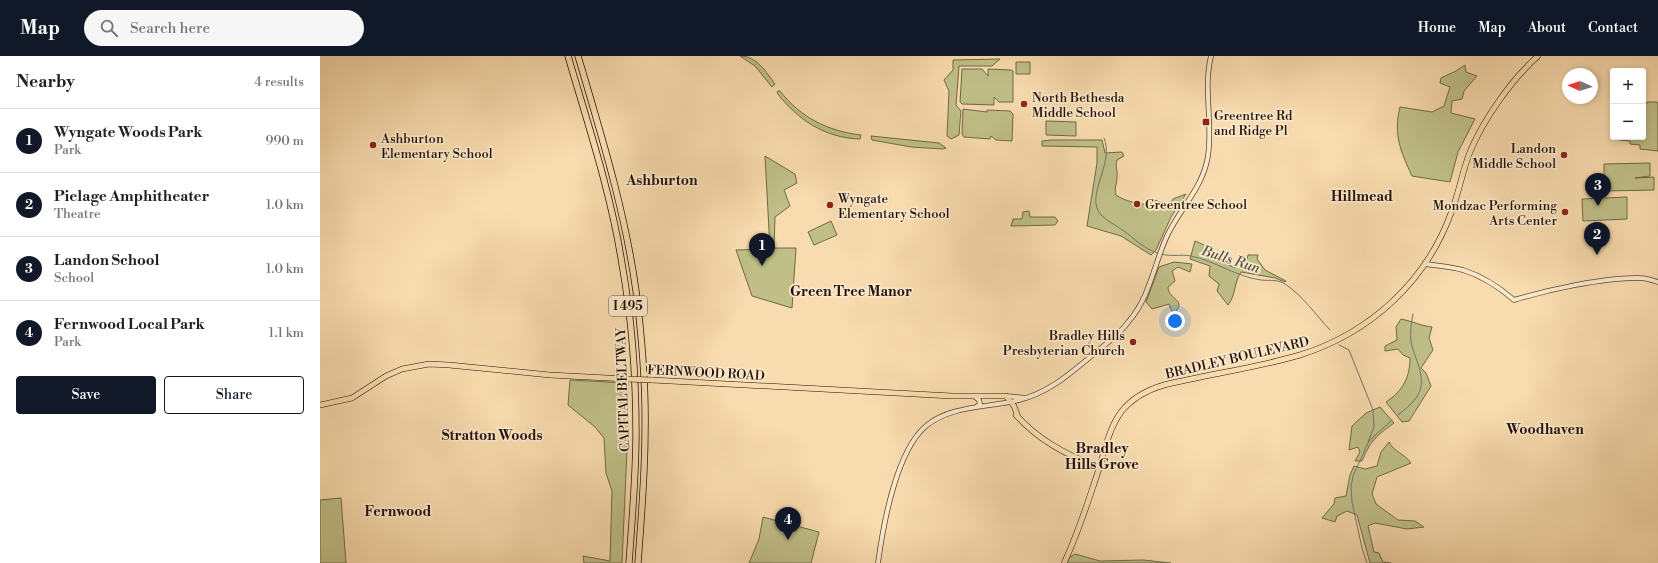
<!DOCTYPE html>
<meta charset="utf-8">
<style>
body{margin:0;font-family:"Libre Bodoni",serif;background:#f6f6f6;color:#202124}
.controls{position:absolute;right:12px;top:12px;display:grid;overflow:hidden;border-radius:4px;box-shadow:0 2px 6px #0003}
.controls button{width:36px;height:36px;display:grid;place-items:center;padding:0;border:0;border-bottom:1px solid #e0e0e0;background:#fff;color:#202124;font:20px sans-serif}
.compass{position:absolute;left:1242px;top:12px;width:36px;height:36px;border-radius:50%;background:#fff;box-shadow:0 2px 6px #0003;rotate:273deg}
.you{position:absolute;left:855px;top:265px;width:14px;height:14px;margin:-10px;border:3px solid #fff;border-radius:50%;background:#1a73e8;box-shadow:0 0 0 6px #1a73e833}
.badge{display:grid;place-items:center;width:26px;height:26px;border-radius:50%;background:#111827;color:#fff;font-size:13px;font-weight:700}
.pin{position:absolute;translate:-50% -33px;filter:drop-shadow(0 1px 2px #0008)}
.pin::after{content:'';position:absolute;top:21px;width:14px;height:12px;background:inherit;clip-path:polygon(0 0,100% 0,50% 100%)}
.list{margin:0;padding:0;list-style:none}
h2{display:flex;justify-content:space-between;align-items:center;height:52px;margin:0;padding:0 16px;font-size:17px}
h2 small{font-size:13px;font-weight:400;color:#757577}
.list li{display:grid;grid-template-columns:26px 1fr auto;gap:12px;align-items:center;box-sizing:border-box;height:64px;padding:0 16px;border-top:1px solid #e0e0e0}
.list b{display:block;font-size:15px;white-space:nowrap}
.list p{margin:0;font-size:13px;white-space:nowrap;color:#757577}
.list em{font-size:13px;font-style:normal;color:#757577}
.actions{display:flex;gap:8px;padding:12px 16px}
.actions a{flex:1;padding:9px 0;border:1px solid #111827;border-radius:4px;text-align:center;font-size:14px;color:#111827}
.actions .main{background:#111827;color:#fff}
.icon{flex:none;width:22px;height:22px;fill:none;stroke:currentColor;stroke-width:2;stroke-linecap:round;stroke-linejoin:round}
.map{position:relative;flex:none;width:1338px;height:507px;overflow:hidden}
header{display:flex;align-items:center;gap:24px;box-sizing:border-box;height:56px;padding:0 20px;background:#111827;color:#fff}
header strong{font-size:19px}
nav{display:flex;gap:22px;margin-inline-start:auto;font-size:14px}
.search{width:280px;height:36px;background:#f6f6f6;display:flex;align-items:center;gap:10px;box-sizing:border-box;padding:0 14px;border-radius:22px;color:#757577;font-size:15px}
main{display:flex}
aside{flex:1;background:#fff}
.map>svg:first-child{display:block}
.green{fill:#c0bf88;stroke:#716848}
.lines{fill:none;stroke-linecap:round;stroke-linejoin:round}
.stream{stroke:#6e766f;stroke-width:1}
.minor-casing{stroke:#584432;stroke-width:5.5}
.major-casing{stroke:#221109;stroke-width:6}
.highway-casing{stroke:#221109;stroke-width:7}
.minor{stroke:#fae8ca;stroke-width:4}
.major{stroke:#f8dbae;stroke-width:5}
.highway{stroke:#f8dbae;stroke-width:5.5}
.major-bridge-casing{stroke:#221109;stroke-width:6;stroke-linecap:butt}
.major-bridge{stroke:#f8dbae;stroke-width:5}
.poi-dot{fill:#8f2418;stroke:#fae8ca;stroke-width:1.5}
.labels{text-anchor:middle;stroke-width:3.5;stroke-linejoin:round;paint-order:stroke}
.shield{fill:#fae8ca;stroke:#635243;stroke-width:1}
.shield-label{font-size:12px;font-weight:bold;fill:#221109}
.poi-label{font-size:13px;fill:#221109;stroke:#fae8ca;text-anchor:start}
.street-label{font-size:13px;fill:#221109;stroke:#fae8ca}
.neighbourhood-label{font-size:14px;font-weight:bold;fill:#221109;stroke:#fae8ca}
.water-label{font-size:14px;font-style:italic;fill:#4e4c44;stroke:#fae8ca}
</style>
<header>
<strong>Map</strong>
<div class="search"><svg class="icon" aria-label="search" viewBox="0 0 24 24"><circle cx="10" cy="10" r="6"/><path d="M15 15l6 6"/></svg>Search here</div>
<nav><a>Home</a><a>Map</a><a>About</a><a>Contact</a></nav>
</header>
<main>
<aside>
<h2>Nearby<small>4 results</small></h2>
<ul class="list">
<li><span class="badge">1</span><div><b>Wyngate Woods Park</b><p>Park</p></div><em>990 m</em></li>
<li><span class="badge">2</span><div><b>Pielage Amphitheater</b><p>Theatre</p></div><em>1.0 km</em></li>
<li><span class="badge">3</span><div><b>Landon School</b><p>School</p></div><em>1.0 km</em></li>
<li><span class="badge">4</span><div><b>Fernwood Local Park</b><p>Park</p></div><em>1.1 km</em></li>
</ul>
<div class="actions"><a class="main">Save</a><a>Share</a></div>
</aside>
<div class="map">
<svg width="1338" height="507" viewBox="0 0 1338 507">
<rect width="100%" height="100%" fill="#f8dbae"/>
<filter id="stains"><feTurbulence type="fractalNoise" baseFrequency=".005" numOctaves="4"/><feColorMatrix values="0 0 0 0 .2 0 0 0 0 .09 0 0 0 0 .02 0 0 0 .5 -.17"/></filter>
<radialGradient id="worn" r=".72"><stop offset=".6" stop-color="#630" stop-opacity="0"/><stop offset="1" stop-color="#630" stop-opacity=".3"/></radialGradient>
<path class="green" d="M420 0C437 0 446 16 455 28L452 31 435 10Z
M680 3 672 10H639L636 49 641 55 639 79 631 83 627 80 629 35 624 24 633 14V4Z
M696 6H710V18H696Z
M1145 9 1146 16 1157 20 1144 35 1142 43 1132 45 1131 57 1155 63 1138 96 1130 126 1092 120C1081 96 1073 79 1080 51L1112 56 1124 50 1130 31 1120 27 1121 22 1136 15Z
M642 13H662L668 20V13L691 14 693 15V46H679L674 41V49L642 48 640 46Z
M458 35H460C481 62 508 75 541 79L540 83C505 82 478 64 457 37Z
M1327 46H1337L1338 48V95L1320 93V89L1310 88V85L1299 84V81H1323V47H1327Z
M643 53 667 56V54L690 55 693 58 692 85 676 84 671 80 670 83 644 81 642 78Z
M726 65 756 66V80L726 79Z
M551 80 619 87 626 92 623 93 591 91 552 84Z
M731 84H782L785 97 802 96 804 100 797 104C795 111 798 115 797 121 797 128 794 132 796 139 806 146 817 147 829 149L834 144 849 149 853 143 866 138 851 161 836 194 831 199 801 180 767 170 777 107V91L722 90V85Z
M445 100 475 118 477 127 464 134 470 150 455 161 454 192H476L472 252 432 240 416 194 450 193Z
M1330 107V120L1315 122 1334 121V134L1284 135V108Z
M1307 141V163L1263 165 1262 143Z
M709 155 710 161H735L738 165 735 169 691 170 693 163H702L703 156Z
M511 165 517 179 494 189 488 176Z
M875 185 893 193 892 202 913 211H925L928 199H938L937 203 945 214 966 225 965 226 955 222 921 216C914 226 916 239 908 249L897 235 899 228 889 220 890 210 870 203Z
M854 206 872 208 870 216 858 211 852 215 855 225 848 231C848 244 869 244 853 258L849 248 832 253 826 246 839 211Z
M1081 263C1092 265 1101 270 1112 271L1109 282 1113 294 1101 312 1106 317 1111 330 1089 365 1082 366 1066 346C1083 335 1090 321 1090 302L1083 299 1078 293 1065 295V290L1077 284 1076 271Z
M250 324 308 327V372L302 507H264L263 500 290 505 292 435 286 417 284 382 275 371 248 349Z
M1060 351 1074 367C1056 380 1051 384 1042 405H1035L1040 396 1038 391 1029 394 1032 370 1046 357Z
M1069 386C1074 396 1085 398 1091 407L1057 421 1052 438 1056 448 1078 464 1095 465 1104 471 1087 473 1055 467 1048 470 1054 496 1059 497 1063 506 1071 507H1050L1037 459 1027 455 1017 460 1015 466 1002 462 1014 448 1015 442 1026 440 1030 419 1034 410 1045 413 1057 410 1061 396Z
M21 442 26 507H0V444Z
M443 461 499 476 491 507H429L439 483Z
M755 498 780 505 823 504 851 507H746L750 501Z"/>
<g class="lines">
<path class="stream" d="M784 82C795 108 764 140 781 159 787 165 797 170 804 175 815 183 824 193 838 197
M841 198C851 201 861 198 871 200 895 205 917 221 941 224 950 225 957 223 965 228 982 239 996 259 1010 274
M1019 289 1029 294 1053 354 1054 371 1048 386
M1078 359C1084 354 1091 349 1096 342 1109 324 1095 305 1091 286 1090 277 1091 268 1093 258
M1047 507 1042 492 1032 446 1031 431 1033 420 1047 389 1051 383 1072 364"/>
<g class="minor-casing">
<path id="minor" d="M1106 208C1118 210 1131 211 1143 214 1162 220 1179 231 1194 244 1227 234 1285 221 1320 222 1326 222 1332 224 1338 226
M654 340 659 344 660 348 656 351
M686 340 706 342
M558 507C563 470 576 395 606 370 631 349 668 352 699 344 729 337 752 316 775 297 787 287 800 278 809 265 830 241 834 208 847 180 860 152 883 132 888 100 893 66 883 33 891 0"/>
</g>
<g class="major-casing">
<path id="major" d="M332 324 632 340H686L694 350 698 361
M0 349 32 342 66 320 82 313 109 308 129 309 230 319 306 323
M696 359C718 384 748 400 779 411
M744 507C759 476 769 442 780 410 785 392 790 371 801 356 812 342 827 334 844 329 889 318 936 312 980 299 1050 277 1106 226 1131 157 1139 137 1142 116 1150 96 1163 64 1192 23 1218 0"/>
</g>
<g class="highway-casing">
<path id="highway" d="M248 0C268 69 291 137 302 208 312 264 316 320 316 377 316 420 312 464 309 507
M258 0C281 78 305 155 316 235 322 282 326 330 325 377 325 420 321 464 318 507"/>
</g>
<use href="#minor" class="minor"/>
<use href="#major" class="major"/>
<use href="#highway" class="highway"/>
<g class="major-bridge-casing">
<path id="major-bridge" d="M306 323 332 324"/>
</g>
<use href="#major-bridge" class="major-bridge"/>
</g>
<g class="poi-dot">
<circle cx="704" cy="48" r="4"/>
<rect x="882" y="62" width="8" height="8" rx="2"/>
<circle cx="53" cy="89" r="4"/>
<circle cx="1244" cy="99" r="4"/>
<circle cx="817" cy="148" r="4"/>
<circle cx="510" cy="149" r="4"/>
<circle cx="1245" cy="156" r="4"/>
<circle cx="813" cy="286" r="4"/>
</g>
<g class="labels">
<rect class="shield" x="289" y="240" width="38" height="20" rx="3"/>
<g class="shield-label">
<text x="308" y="254">I 495</text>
</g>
<g class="poi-label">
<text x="712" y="46">North Bethesda<tspan x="712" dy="15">Middle School</tspan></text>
<text x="894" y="64">Greentree Rd<tspan x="894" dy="15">and Ridge Pl</tspan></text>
<text x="61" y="87">Ashburton<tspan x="61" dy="15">Elementary School</tspan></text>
<text x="1236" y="97" text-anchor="end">Landon<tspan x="1236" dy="15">Middle School</tspan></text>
<text x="518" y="147">Wyngate<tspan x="518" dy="15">Elementary School</tspan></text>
<text x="825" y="153">Greentree School</text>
<text x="1237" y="154" text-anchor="end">Mondzac Performing<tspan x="1237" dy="15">Arts Center</tspan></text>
<text x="805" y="284" text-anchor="end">Bradley Hills<tspan x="805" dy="15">Presbyterian Church</tspan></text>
</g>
<g class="street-label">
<text transform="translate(917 301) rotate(-13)" y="5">BRADLEY BOULEVARD</text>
<text transform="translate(386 316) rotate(3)" y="5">FERNWOOD ROAD</text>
<text transform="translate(302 334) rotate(-92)" y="5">CAPITAL BELTWAY</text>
</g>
<g class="neighbourhood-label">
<text x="342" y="129">Ashburton</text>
<text x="1042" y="145">Hillmead</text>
<text x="531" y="240">Green Tree Manor</text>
<text x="1225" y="378">Woodhaven</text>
<text x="172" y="384">Stratton Woods</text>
<text x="782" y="397">Bradley<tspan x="782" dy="16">Hills Grove</tspan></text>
<text x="78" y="460">Fernwood</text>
</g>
<g class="water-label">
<text transform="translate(911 203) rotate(18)" y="5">Bulls Run</text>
</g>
</g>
<rect width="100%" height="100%" filter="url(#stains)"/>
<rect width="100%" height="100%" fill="url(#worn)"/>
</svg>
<div class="controls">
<button>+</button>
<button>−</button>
</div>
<svg class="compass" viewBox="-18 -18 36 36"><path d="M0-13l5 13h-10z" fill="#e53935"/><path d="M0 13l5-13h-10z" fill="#757577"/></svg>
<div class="you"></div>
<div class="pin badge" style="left:442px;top:210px">1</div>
<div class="pin badge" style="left:1277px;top:199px">2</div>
<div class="pin badge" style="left:1278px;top:150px">3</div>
<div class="pin badge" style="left:468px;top:484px">4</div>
</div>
</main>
